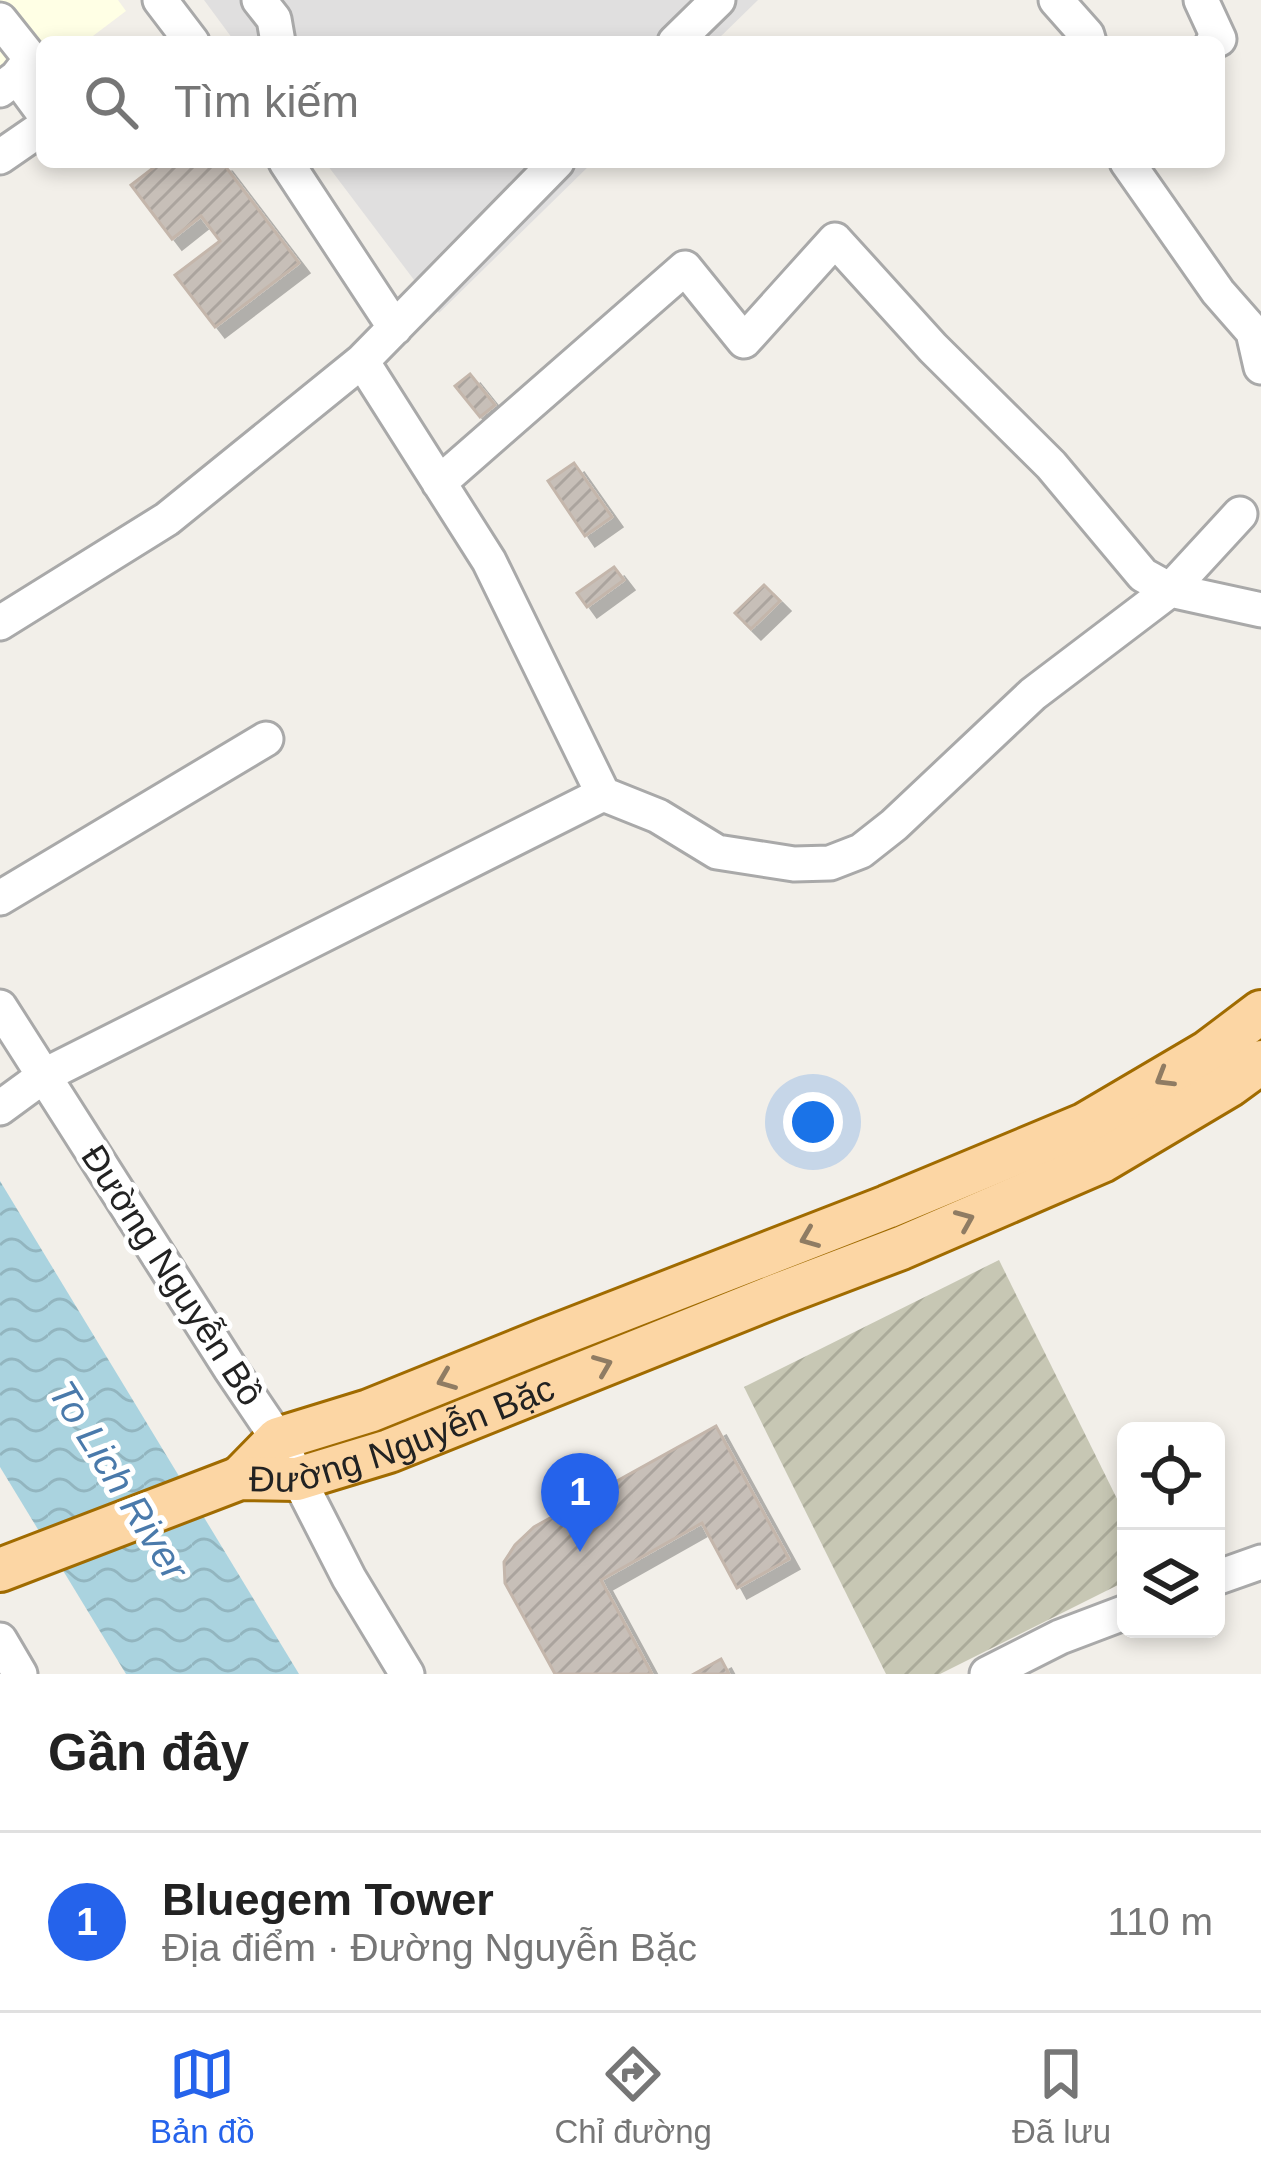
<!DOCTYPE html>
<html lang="vi">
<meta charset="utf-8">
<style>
body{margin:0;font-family:Helvetica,sans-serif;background:#f6f6f6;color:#222}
.controls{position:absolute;right:36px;bottom:36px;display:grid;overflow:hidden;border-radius:18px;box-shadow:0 6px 18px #0003}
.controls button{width:108px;height:108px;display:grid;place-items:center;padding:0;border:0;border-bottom:3px solid #e0e0e0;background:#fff;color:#222;font:60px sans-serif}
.you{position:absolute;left:813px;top:1122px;width:42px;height:42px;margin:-30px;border:9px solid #fff;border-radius:50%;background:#1a73e8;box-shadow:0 0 0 18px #1a73e833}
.badge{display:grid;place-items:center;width:78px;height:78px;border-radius:50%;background:#2563eb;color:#fff;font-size:39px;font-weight:700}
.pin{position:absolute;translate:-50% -99px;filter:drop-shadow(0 3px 6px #0008)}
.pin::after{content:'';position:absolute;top:63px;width:42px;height:36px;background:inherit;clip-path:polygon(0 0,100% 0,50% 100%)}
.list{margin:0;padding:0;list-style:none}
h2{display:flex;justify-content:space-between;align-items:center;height:156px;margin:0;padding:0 48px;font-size:51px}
h2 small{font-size:39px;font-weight:400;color:#767676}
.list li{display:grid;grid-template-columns:78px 1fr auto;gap:36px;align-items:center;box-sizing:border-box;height:180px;padding:0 48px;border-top:3px solid #e0e0e0}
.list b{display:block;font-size:45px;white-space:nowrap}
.list p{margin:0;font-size:39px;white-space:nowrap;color:#767676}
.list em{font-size:39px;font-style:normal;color:#767676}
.icon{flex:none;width:66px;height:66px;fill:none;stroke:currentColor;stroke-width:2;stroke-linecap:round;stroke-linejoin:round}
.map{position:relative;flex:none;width:1261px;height:1674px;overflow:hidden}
.search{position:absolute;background:#fff;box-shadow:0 6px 18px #0003;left:36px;right:36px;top:36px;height:132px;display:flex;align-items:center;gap:30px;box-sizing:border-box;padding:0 42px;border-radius:18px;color:#767676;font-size:45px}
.sheet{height:336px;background:#fff}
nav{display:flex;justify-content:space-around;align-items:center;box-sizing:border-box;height:168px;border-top:3px solid #e0e0e0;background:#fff;font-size:33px;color:#767676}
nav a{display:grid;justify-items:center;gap:6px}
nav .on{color:#2563eb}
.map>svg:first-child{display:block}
.residential{fill:#e0dfdf}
.education{fill:#ffffe5}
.construction{fill:url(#construction-furrows)}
.water{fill:url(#water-waves)}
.building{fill:url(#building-hatch);stroke:#c4b6ab;stroke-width:3;filter:url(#shadow)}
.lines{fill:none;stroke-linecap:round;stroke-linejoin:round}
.minor-casing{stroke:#a9a9a9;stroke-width:39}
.major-casing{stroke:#a06b00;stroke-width:48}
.minor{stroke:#fff;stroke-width:33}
.major{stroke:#fcd6a4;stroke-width:42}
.oneway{stroke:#8f7c63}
.labels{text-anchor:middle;stroke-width:10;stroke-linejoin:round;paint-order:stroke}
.street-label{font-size:36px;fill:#222;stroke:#fff}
.water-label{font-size:39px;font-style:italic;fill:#4a7aab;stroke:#fff}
</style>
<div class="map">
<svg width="1261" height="1674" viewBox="0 0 1261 1674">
<defs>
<pattern id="construction-furrows" width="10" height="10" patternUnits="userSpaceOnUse" patternTransform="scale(3)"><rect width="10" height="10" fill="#c7c7b4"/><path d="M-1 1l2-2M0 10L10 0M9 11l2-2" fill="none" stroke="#abab9a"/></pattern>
<pattern id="water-waves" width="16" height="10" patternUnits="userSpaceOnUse" patternTransform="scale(3)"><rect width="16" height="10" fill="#aad3df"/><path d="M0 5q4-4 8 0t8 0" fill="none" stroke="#92b5bf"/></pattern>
<pattern id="building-hatch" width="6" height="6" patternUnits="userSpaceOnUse" patternTransform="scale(3)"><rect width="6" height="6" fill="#c7bfb8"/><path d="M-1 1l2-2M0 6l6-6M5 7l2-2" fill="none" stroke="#aba49e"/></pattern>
<filter id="shadow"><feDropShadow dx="10" dy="10" stdDeviation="0" flood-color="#0004"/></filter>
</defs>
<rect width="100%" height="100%" fill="#f2efe9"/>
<path class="residential" d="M204 0H758L715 42H235Z
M325 162H593L439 313Z"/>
<path class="education" d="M0 0H118L126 11 85 42H42V75L0 106Z"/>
<path class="construction" d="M999 1260 1126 1517V1581L940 1674H886L744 1387Z"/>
<path class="water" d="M0 1181 299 1674H126L0 1467Z"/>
<path class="building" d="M161 162H222L299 263 215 327 175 275 220 241 201 216 172 239 131 185Z
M470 374 495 405 480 417 455 386Z
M574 463 612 517 585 536 548 481Z
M614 567 624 580 587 607 577 593Z
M764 585 780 601 751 629 735 613Z
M716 1426 789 1559 737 1588 702 1523 601 1580 652 1674H555L505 1583 504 1562 515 1545 534 1527Z
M721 1659 729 1674H694Z"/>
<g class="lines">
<g class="minor-casing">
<path id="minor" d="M160 0 192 42
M259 0 274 19 278 42
M1056 0 1087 35 1089 42
M1201 0 1219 39 1213 42
M0 20 31 59 17 77
M675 42 718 0
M0 90 17 77 42 111
M0 157 42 128
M286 162 395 328
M1127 162 1218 292 1253 332 1261 367
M362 361 489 561 603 794 658 816 717 852 794 864 830 863 861 851 894 825 1033 694 1170 590 1240 514
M439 483 685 268 744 341 835 240 933 348 1051 465 1143 575 1170 590 1261 610
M0 623 167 519 362 361 557 162
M0 898 266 739
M0 1007 230 1368 278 1439 349 1578 407 1674
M0 1108 45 1075 603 794
M1216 1578 1261 1562
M0 1640 20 1674
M987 1674 1060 1637 1126 1612"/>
</g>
<g class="major-casing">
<g id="major">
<path d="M240 1478 278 1439 369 1411 545 1340 887 1207 1084 1125 1208 1052 1261 1012"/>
<path id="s1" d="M0 1570 240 1478 297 1479 389 1451 780 1294 901 1248 1102 1161 1230 1085 1261 1062"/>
</g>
</g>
<use href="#minor" class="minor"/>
<use href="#major" class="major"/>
</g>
<defs><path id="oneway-chevron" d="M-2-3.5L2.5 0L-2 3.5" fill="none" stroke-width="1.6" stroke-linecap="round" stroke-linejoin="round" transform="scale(3)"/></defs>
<g class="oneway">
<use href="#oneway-chevron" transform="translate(1164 1078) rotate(149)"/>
<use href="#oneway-chevron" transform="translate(965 1220) rotate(-23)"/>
<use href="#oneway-chevron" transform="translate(809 1238) rotate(158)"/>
<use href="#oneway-chevron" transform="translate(603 1365) rotate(-22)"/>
<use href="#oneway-chevron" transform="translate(446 1380) rotate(158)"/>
</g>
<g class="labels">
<g class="street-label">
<text transform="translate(173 1275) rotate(57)" y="13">Đường Nguyễn Bồ</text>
<text dy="13" stroke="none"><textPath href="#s1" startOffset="426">Đường Nguyễn Bặc</textPath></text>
</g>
<g class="water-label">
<text transform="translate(119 1480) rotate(58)" y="14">To Lich River</text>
</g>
</g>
</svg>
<div class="controls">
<button><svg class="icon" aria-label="locate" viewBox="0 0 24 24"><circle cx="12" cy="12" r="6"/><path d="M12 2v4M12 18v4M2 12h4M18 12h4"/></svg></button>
<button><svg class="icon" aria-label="layers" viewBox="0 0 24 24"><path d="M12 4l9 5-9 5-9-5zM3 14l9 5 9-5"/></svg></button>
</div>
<div class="you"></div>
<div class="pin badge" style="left:580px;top:1552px">1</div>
<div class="search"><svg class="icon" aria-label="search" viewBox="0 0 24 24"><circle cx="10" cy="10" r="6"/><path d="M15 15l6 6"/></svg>Tìm kiếm</div>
</div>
<section class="sheet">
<h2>Gần đây<small></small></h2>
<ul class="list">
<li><span class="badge">1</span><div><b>Bluegem Tower</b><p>Địa điểm · Đường Nguyễn Bặc</p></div><em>110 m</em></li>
</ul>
</section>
<nav>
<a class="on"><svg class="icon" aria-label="map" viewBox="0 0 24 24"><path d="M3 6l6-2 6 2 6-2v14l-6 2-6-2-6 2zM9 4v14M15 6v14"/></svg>Bản đồ</a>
<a><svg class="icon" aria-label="directions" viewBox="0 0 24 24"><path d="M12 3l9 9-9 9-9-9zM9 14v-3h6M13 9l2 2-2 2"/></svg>Chỉ đường</a>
<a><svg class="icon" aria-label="saved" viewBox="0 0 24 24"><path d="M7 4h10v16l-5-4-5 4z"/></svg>Đã lưu</a>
</nav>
